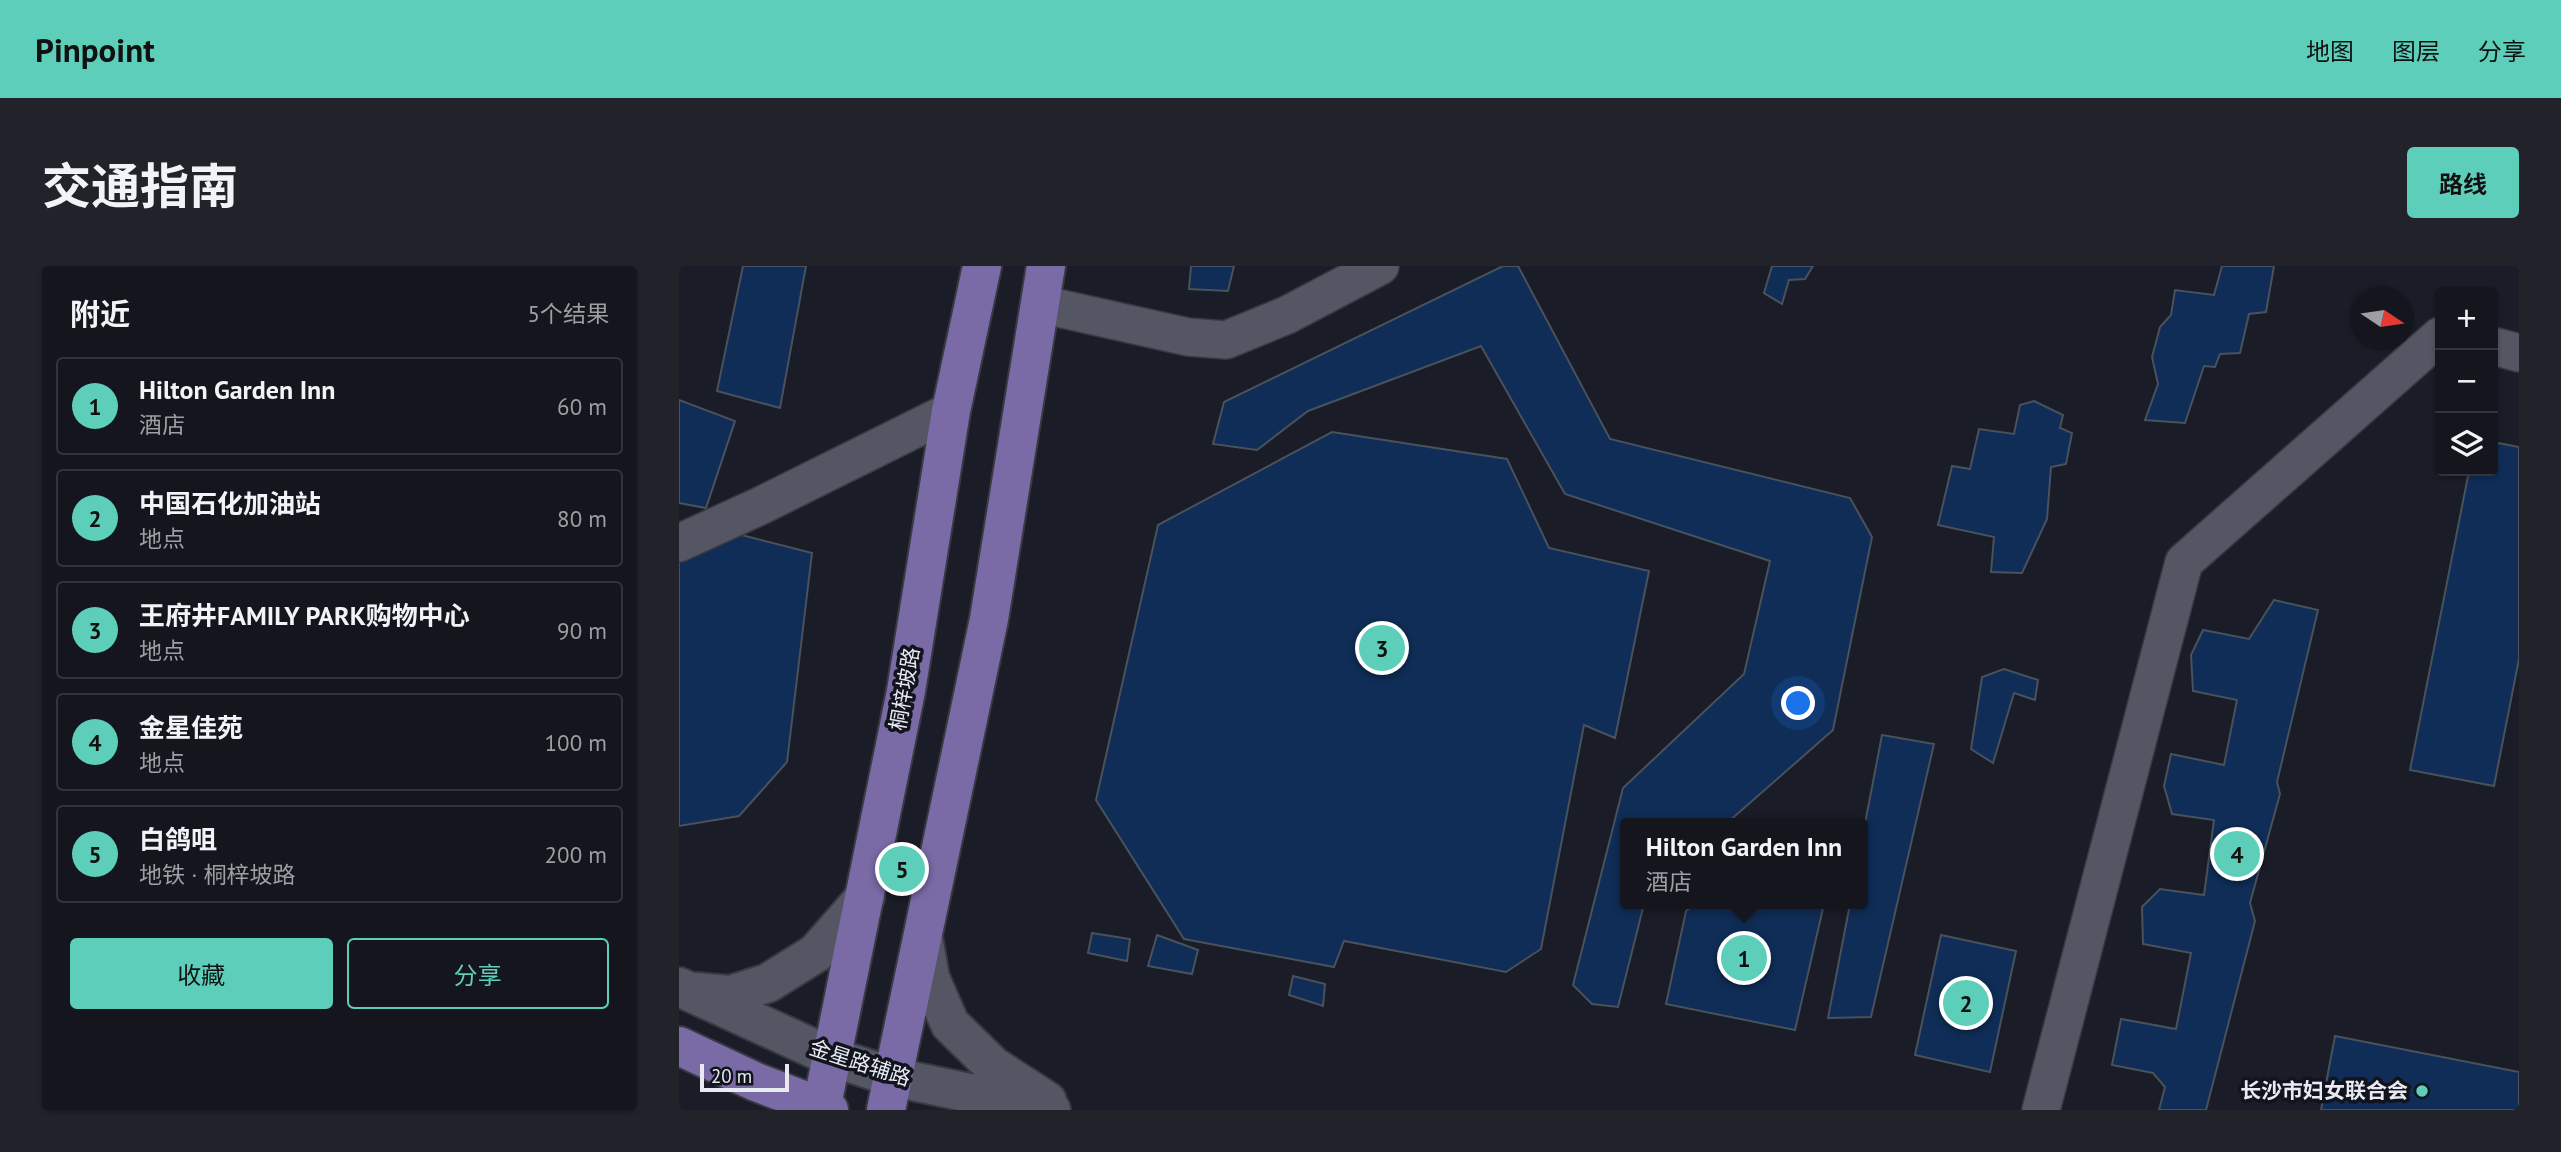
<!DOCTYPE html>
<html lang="zh">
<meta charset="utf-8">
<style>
body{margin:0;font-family:"PT Sans","Noto Sans SC",sans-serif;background:#21222a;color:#f1f3f6}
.controls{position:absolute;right:21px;top:21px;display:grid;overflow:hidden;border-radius:7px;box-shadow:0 2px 5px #0004}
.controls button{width:63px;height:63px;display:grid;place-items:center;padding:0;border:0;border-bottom:2px solid #33343b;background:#14151d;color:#f1f3f6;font:35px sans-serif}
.compass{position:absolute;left:1672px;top:21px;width:63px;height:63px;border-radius:50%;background:#14151d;box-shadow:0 2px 5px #0004;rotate:103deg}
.scale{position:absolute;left:21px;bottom:18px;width:89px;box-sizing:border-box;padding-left:7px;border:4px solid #e8eaf2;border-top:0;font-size:19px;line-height:24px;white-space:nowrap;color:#e8eaf2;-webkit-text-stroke:5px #11131d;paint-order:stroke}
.you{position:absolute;left:1120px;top:438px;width:24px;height:24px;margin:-18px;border:5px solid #fff;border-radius:50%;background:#1a73e8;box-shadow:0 0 0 10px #1a73e833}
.badge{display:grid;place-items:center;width:46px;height:46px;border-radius:50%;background:#5dceb9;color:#111;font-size:23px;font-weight:700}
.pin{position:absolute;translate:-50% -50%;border:4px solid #fff;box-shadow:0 2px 7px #0006}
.popup{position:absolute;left:941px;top:552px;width:248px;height:91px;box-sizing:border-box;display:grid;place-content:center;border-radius:7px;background:#14151d;filter:drop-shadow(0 2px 5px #0005);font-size:23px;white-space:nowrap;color:#9d9fa4}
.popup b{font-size:26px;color:#f1f3f6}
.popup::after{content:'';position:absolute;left:50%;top:100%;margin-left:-14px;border:14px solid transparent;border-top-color:#14151d}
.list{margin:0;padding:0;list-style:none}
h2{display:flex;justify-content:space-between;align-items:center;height:91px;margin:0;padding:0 28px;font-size:30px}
h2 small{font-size:23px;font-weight:400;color:#9d9fa4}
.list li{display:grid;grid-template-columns:46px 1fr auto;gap:21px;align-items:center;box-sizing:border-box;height:98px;margin:0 14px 14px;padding:0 14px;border:2px solid #33343b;border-radius:7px}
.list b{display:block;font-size:26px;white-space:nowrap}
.list p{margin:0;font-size:23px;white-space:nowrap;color:#9d9fa4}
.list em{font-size:23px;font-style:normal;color:#9d9fa4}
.actions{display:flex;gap:14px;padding:21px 28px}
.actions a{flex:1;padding:16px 0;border:2px solid #5dceb9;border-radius:7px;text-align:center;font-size:24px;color:#5dceb9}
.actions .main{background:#5dceb9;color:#111}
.icon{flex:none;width:38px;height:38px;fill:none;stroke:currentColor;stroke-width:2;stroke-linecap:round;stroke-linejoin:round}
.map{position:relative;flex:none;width:1840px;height:844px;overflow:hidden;border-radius:7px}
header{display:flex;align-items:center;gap:42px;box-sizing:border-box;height:98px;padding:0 35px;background:#5dceb9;color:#111}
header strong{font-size:33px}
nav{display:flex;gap:38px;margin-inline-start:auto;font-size:24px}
.intro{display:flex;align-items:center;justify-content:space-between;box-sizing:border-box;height:168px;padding:0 42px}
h1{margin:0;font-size:49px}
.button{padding:18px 32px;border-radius:7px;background:#5dceb9;color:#111;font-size:24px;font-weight:700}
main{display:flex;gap:42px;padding:0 42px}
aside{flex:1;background:#14151d;border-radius:7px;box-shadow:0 2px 5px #0004}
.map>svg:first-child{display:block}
.building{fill:#0f2d56;stroke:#49515c;stroke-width:2}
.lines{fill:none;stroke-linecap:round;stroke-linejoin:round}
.minor-casing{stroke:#383942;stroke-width:40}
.tertiary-casing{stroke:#383942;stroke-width:42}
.primary-casing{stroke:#383942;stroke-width:42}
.minor{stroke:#545663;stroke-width:37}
.tertiary{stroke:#545663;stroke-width:38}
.primary{stroke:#7a6ba7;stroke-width:38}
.poi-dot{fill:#5dceb9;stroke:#11131d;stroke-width:2.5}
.labels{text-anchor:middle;stroke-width:7;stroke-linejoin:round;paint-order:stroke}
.street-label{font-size:21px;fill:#e8eaf2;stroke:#11131d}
.poi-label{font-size:21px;font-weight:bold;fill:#e8eaf2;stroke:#11131d;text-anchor:end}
</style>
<header>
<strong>Pinpoint</strong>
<nav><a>地图</a><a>图层</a><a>分享</a></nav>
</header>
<div class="intro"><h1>交通指南</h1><a class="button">路线</a></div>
<main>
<aside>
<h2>附近<small>5个结果</small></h2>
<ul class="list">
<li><span class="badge">1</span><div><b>Hilton Garden Inn</b><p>酒店</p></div><em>60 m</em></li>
<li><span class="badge">2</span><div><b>中国石化加油站</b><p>地点</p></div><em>80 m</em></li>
<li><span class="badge">3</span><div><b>王府井FAMILY PARK购物中心</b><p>地点</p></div><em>90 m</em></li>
<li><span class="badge">4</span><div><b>金星佳苑</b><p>地点</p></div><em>100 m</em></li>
<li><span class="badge">5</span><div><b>白鸽咀</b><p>地铁 · 桐梓坡路</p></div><em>200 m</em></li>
</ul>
<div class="actions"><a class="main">收藏</a><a>分享</a></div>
</aside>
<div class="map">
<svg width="1840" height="844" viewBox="0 0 1840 844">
<rect width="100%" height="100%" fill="#1a1c27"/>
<path class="building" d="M64 0H127L101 142 38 125Z
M512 0H555L549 25 510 23Z
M824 0H839L931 173 1171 232 1193 271 1154 464 1048 557H946V638H965L939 741 913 738 894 719 944 522 1065 408 1091 295 886 228 802 80 629 145 578 184 534 178 545 136Z
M1093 0H1134L1126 13 1110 14 1103 38 1085 27Z
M1543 0H1595L1587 46 1570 48 1561 87 1541 88 1536 101 1525 100 1506 157 1466 154 1479 118 1473 91 1481 61 1492 49 1496 24 1535 29Z
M0 134 56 155 27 242 0 237Z
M1355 135 1384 149 1381 162 1393 167 1387 198 1372 201 1368 253 1343 307 1312 306 1315 271 1259 259 1273 200 1291 203 1300 163 1335 168 1341 139Z
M653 166 828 193 870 282 970 305 936 472 905 459 862 683 827 706 665 675 655 701 505 673 417 534 479 259Z
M1814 176 1840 181V393L1815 520 1731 504 1790 205H1814Z
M43 264 133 287 108 496 60 550 0 560V276Z
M1595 334 1639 344 1598 516 1601 528 1571 637 1576 655 1527 844H1480L1486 821 1474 807 1433 799 1442 753 1497 763 1512 687 1464 678 1463 641 1481 623 1525 629 1535 554 1493 548 1485 520 1492 488 1545 499 1558 434 1514 425 1512 389 1524 364 1570 373Z
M1325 403 1359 414 1356 434 1335 427 1314 497 1292 483 1303 411Z
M1203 469 1255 478 1192 751 1149 752 1171 638H1184V568Z
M1016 638H1145L1116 764 987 738 1007 645Z
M413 667 451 673 448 695 409 687Z
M478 669 519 684 513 708 469 700Z
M1262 669 1337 685 1311 806 1236 789Z
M614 710 646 718 644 740 610 729Z
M1656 770 1840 806V844H1642Z"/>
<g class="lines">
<g class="minor-casing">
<path id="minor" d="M361 38 509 71 547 74 608 49 701 0
M1814 80 1840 87
M0 277 81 240 272 145
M1362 844 1505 296 1761 70"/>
</g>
<g class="tertiary-casing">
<path id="tertiary" d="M244 671 251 712 271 758 314 800 368 835
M0 721 153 791 214 811 372 844
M17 726 51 729 89 717 137 687 186 631"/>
</g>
<g class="primary-casing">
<path id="primary" d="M0 780 77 816 150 844
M142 844 227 425 272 145 303 0
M207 844 310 353 367 0"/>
</g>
<use href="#minor" class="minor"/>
<use href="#tertiary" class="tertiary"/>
<use href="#primary" class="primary"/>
</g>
<circle class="poi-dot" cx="1743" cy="825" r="7"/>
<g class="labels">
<g class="street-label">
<text transform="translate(226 423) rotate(-80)" y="7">桐梓坡路</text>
<text transform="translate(181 797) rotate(18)" y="7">金星路辅路</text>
</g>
<g class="poi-label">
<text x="1729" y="832">长沙市妇女联合会</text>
</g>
</g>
</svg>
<div class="controls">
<button>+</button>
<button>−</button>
<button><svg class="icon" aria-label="layers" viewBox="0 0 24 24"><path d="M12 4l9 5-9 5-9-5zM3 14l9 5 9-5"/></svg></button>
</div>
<svg class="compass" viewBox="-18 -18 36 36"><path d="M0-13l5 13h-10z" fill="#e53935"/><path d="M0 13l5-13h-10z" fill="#9d9fa4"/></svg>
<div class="scale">20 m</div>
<div class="you"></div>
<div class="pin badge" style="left:1065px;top:692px">1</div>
<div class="popup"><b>Hilton Garden Inn</b>酒店</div>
<div class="pin badge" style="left:1287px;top:737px">2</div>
<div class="pin badge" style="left:703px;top:382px">3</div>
<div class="pin badge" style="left:1558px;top:588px">4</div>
<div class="pin badge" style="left:223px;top:603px">5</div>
</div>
</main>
